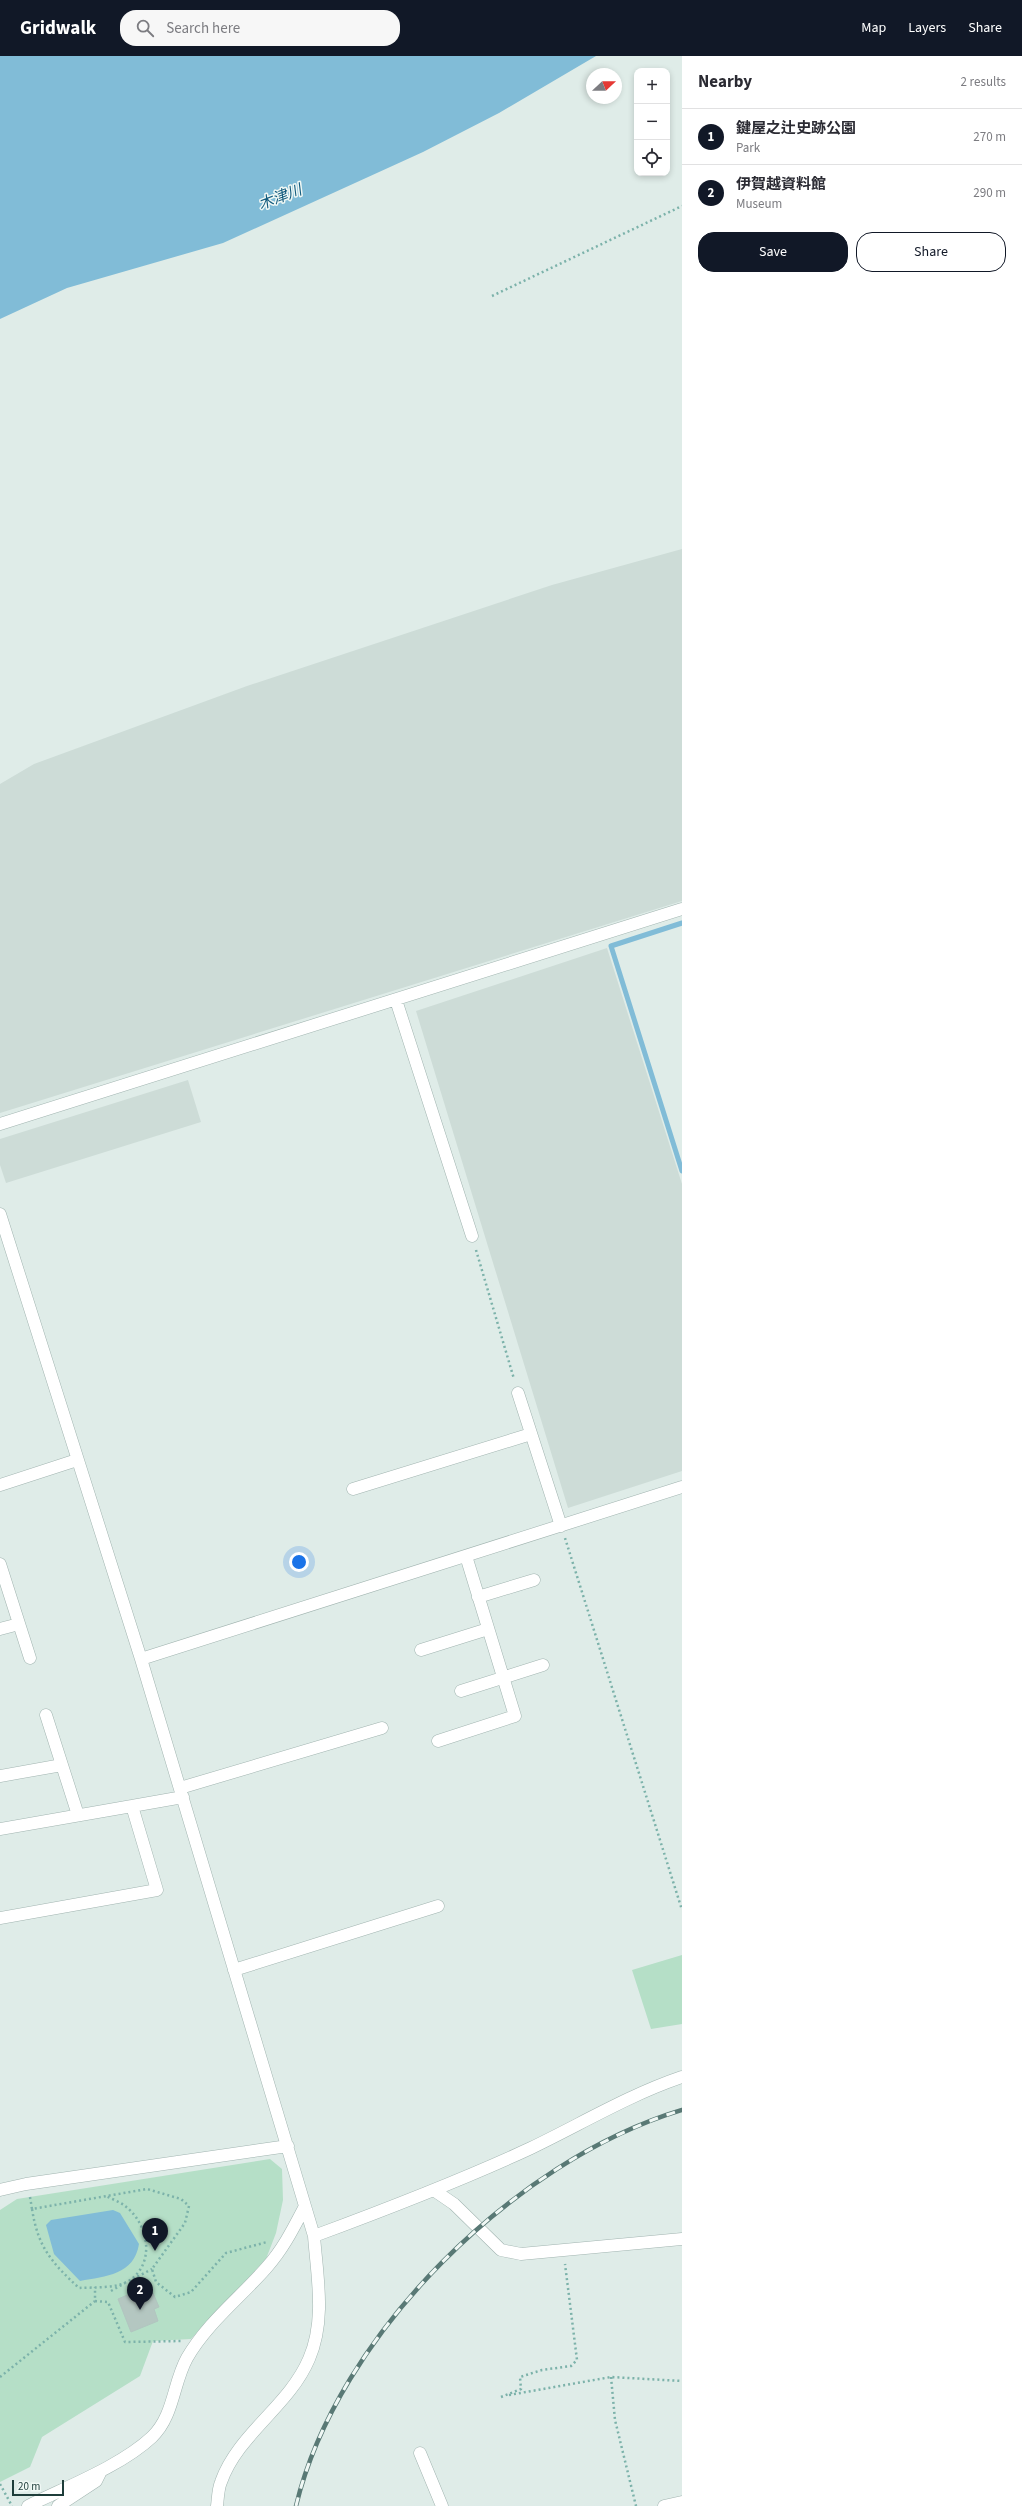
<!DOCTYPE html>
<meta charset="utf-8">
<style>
body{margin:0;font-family:"Source Sans 3","Noto Sans JP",sans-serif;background:#f7f7f7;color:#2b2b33}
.controls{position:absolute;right:12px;top:12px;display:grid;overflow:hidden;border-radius:8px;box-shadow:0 2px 6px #0003}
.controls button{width:36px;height:36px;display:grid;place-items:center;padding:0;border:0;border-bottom:1px solid #e1e1e2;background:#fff;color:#2b2b33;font:20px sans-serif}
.compass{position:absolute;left:586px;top:12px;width:36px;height:36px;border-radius:50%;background:#fff;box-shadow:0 2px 6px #0003;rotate:68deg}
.scale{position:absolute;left:12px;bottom:10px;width:52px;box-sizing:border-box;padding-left:4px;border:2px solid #1e3d3a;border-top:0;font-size:11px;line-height:14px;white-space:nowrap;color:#1e3d3a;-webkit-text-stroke:3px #f0f8f5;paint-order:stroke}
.you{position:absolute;left:299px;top:1506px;width:14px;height:14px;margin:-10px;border:3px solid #fff;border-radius:50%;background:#1a73e8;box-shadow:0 0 0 6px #1a73e833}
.badge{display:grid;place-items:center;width:26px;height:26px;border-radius:50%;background:#111827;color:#fff;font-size:13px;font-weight:700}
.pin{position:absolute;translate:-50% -33px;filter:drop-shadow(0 1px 2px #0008)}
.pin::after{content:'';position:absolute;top:21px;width:14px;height:12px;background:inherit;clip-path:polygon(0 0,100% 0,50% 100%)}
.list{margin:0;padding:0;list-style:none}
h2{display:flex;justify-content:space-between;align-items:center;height:52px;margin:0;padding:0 16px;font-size:17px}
h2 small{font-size:13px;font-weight:400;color:#7c7c81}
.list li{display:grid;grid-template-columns:26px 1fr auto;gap:12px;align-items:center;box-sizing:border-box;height:56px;padding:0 16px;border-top:1px solid #e1e1e2}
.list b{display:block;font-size:15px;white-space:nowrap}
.list p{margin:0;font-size:13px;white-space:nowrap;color:#7c7c81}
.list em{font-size:13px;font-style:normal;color:#7c7c81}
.actions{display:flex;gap:8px;padding:12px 16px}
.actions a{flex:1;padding:9px 0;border:1px solid #111827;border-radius:16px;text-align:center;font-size:14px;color:#111827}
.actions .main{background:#111827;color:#fff}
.icon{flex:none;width:22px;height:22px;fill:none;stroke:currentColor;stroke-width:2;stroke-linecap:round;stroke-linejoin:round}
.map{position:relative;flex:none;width:682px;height:2450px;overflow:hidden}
header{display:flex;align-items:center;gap:24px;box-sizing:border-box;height:56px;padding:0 20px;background:#111827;color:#fff}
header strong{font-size:19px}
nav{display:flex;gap:22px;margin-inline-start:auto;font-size:14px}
.search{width:280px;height:36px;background:#f7f7f7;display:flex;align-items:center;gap:10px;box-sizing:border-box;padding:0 14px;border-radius:16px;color:#7c7c81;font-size:15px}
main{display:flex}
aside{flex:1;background:#fff}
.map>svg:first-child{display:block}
.built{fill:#cddcd7}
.green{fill:#b5dfc7}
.water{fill:#81bcd7}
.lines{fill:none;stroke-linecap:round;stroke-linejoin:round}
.stream{stroke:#81bcd7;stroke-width:5}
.building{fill:#b4c7c1;stroke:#b1c6c0}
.minor-casing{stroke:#a1b4b0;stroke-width:13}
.path{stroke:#7cb2aa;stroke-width:2.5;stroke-dasharray:2 3;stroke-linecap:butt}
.minor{stroke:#fff;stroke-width:12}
.rail-casing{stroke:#597975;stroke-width:4.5}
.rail{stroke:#f0f8f5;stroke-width:3;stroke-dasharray:9;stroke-linecap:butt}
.labels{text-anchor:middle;stroke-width:3;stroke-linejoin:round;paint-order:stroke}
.water-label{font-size:15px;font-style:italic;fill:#135c7e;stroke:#f0f8f5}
</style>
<header>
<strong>Gridwalk</strong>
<div class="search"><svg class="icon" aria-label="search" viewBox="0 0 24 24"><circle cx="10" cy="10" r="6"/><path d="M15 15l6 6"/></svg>Search here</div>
<nav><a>Map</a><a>Layers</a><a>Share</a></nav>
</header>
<main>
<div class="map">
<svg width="682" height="2450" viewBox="0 0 682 2450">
<rect width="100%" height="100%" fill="#dfece8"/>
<path class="built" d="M682 493V845L0 1057V728L34 708 247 630 552 529Z
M607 892 682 1128V1415L568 1452 416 955Z
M188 1024 201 1066 6 1127 0 1109V1083Z"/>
<path class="green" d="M682 1899V1968L651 1973 632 1914Z
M270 2103 282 2113 283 2144 276 2177 266 2203 191 2283 153 2285 140 2320 42 2381 30 2411 0 2426V2154L17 2143Z"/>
<path class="water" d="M0 0H596L499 57 423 96 223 187 67 232 0 263Z
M113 2154 120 2157 139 2188C134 2219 106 2220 80 2225L54 2198 46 2169 51 2164Z"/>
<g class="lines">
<path class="stream" d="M682 867 611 890 682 1115"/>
</g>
<path class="building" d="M144 2232 147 2240 153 2237 159 2251 154 2253 158 2265 131 2276 118 2243Z"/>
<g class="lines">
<g class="minor-casing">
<path id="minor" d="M396 944 472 1180
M0 1068 682 853
M0 1158 141 1603 314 2180C317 2220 326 2264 309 2303 289 2350 238 2378 221 2426 218 2433 218 2442 217 2450
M518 1337 561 1470
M0 1429 77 1404
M353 1433 531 1378
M0 1508 30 1602
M478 1541 534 1524
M0 1573 19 1568
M421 1594 488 1573
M141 1603 682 1431
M461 1635 543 1609
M46 1659 78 1759
M438 1685 515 1660 466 1500
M0 1720 62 1709
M180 1732 382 1672
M132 1750 183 1741
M0 1773 132 1750 157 1834 0 1862
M234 1914 438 1850
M0 2134 26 2128 288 2090
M435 2135 454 2148 501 2194 521 2198 682 2183
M314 2180C387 2153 460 2125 531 2092 581 2068 629 2039 682 2021
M420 2397 442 2450
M28 2450C66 2431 121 2410 152 2381 174 2360 173 2327 187 2302 207 2267 241 2241 267 2211 283 2193 293 2173 304 2152
M58 2450 96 2425 100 2417
M664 2450 682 2446"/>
</g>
<path class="path" d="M492 240 682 150
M476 1194 514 1323
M565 1482 682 1854
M30 2141 32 2153 147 2133 181 2143 189 2150 185 2167 152 2213 156 2226 175 2241 191 2236 226 2197 267 2186
M32 2153C38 2191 51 2206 79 2232 94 2231 117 2233 130 2224 156 2206 148 2167 125 2150 120 2146 112 2143 106 2140
M133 2223 152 2213
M111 2235 125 2227
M95 2245 108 2246 125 2286 182 2285
M0 2321 95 2245V2231
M611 2321 615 2364 636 2450
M509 2339 611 2321 682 2325
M501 2341 521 2333 520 2321 542 2314 571 2310 577 2304 565 2208
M0 2428 12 2450"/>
<use href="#minor" class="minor"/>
<g class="rail-casing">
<path id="rail" d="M296 2450C337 2279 515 2104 682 2054"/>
</g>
<use href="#rail" class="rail"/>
</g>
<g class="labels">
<g class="water-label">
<text transform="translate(280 141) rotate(-21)" y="5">木津川</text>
</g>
</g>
</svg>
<div class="controls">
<button>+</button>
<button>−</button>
<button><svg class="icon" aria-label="locate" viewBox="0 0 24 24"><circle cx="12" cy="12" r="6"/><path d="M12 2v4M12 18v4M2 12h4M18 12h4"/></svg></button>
</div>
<svg class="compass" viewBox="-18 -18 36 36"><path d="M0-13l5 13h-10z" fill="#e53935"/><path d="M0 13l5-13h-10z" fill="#7c7c81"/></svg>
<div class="scale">20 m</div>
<div class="you"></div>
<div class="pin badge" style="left:155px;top:2195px">1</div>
<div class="pin badge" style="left:140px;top:2254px">2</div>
</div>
<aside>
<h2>Nearby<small>2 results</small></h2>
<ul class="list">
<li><span class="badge">1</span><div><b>鍵屋之辻史跡公園</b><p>Park</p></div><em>270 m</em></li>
<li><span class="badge">2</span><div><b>伊賀越資料館</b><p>Museum</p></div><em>290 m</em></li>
</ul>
<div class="actions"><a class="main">Save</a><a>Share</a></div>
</aside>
</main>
